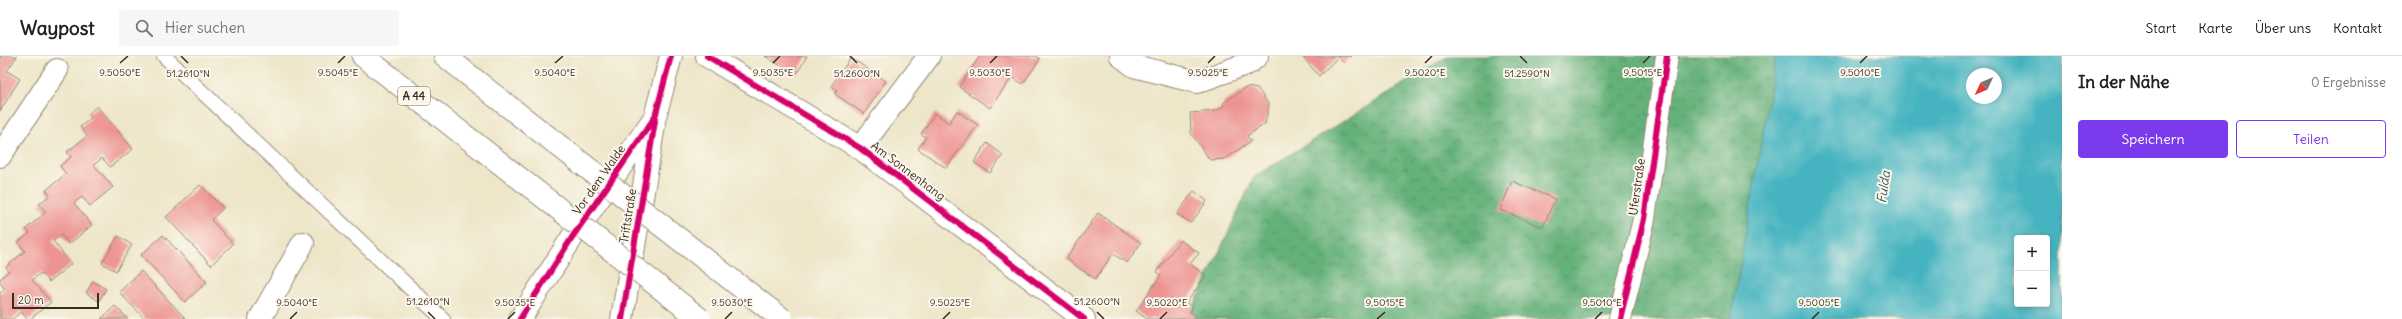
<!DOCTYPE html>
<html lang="de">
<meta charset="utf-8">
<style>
body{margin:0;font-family:Delius,sans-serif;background:#f6f6f6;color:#202124}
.controls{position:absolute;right:12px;bottom:12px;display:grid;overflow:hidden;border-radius:4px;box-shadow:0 2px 6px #0003}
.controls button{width:36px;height:36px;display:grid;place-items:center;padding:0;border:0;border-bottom:1px solid #e0e0e0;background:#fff;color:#202124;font:20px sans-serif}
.compass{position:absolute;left:1966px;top:12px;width:36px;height:36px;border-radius:50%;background:#fff;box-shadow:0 2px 6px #0003;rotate:226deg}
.scale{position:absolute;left:12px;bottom:10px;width:87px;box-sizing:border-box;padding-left:4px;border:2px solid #3b2a1e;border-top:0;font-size:11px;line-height:14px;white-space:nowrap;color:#3b2a1e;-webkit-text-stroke:3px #fbf7ec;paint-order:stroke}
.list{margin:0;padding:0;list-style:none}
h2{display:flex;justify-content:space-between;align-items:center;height:52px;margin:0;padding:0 16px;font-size:17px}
h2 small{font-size:13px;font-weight:400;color:#757577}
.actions{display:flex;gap:8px;padding:12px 16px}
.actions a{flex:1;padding:9px 0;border:1px solid #7c3aed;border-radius:4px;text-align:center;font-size:14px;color:#7c3aed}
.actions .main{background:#7c3aed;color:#fff}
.icon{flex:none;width:22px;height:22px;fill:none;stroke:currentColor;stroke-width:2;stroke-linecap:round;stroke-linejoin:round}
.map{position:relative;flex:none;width:2062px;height:263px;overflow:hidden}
header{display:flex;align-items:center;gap:24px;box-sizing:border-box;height:56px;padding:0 20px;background:#fff;border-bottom:1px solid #e0e0e0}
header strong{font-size:19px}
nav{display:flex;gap:22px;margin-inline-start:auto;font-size:14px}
.search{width:280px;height:36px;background:#f6f6f6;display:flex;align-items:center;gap:10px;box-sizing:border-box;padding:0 14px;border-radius:4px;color:#757577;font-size:15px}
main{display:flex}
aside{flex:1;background:#fff}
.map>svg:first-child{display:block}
.forest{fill:url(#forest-crowns);stroke:#506e4c}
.water{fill:#45b4c0;stroke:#406f6f;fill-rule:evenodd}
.building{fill:#ed9392}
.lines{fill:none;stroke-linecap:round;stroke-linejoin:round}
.service-casing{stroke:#948874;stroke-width:16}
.minor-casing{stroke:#948874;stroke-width:24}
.motorway-casing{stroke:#948874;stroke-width:24}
.service{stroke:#fff;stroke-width:14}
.minor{stroke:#fff;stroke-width:22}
.motorway{stroke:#fff;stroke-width:22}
.motorway-bridge-casing{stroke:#948874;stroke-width:24;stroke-linecap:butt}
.motorway-bridge{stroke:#fff;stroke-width:22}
.cycleway-casing{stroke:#fbf7ec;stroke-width:8}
.cycleway{stroke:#d6006c;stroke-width:6}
.ticks{fill:none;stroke:#3b2a1e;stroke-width:1.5}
.labels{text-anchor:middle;stroke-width:4;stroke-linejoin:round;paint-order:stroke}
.shield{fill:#fbf7ec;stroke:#75685c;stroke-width:1}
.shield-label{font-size:11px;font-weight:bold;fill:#3b2a1e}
.street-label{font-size:12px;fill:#3b2a1e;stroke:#fbf7ec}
.water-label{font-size:13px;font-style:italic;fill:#3e5a57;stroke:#fbf7ec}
.ticks-label{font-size:10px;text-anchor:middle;fill:#3b2a1e;stroke:#fbf7ec;stroke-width:4;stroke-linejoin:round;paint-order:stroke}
</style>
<header>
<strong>Waypost</strong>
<div class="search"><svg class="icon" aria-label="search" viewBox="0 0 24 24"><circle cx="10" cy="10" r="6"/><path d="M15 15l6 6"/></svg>Hier suchen</div>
<nav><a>Start</a><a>Karte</a><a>Über uns</a><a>Kontakt</a></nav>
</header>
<main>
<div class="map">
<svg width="2062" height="263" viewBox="0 0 2062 263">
<defs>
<pattern id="forest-crowns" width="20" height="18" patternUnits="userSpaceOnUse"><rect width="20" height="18" fill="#65b17a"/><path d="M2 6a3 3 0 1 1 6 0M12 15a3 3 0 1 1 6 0" fill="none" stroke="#549063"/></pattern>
</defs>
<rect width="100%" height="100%" fill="#fbf7ec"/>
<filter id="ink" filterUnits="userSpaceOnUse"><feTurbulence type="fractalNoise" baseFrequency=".025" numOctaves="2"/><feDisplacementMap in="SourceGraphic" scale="8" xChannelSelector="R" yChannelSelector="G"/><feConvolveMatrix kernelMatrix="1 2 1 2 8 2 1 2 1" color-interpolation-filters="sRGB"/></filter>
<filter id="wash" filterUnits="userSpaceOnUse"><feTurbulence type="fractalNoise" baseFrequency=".012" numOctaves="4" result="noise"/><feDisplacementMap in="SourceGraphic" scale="16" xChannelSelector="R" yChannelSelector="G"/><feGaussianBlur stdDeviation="0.9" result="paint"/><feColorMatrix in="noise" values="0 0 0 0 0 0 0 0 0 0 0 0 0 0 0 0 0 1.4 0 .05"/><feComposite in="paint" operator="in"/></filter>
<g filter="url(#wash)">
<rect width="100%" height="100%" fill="#eee6c9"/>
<path class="forest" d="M1448 0H1777L1731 263H1188L1254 121Z"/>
<path class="water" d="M1776 0H2062V263H1731ZM1972 18H1996V42H1972ZM2017 182H2047V248H2017Z"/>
<g id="blocks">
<path class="building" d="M0 0H17L7 15 20 23 0 55Z
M765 0H807L796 19Z
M980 0H1036L1040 3 1023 28 1012 21 990 52 959 31Z
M1302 0H1351L1344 7 1338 1 1319 20Z
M851 2 886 25 864 58 835 38 837 34 831 30Z
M1247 31 1258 33 1269 49 1265 68 1247 80 1251 85 1225 103 1210 104 1191 77 1190 57 1216 55 1224 50 1223 47Z
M97 50 133 93 110 111 102 102 94 109 113 131 90 150 82 141 74 147 92 169 69 188 61 179 53 185 71 208 49 226 41 217 32 224 51 246 30 263H27L21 255 13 263H0V237L5 233 0 227V223L9 215 6 211 25 195 18 186 30 177 26 173 46 156 39 148 50 139 46 134 66 118 60 110 71 101 67 96 87 80 80 71 91 62 88 58Z
M957 55 978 69 946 112 918 93 926 81 921 78 935 57 949 67Z
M987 87 1003 99 990 117 974 106Z
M1512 125 1555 143 1543 171 1500 154Z
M200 129 223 152 211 164 233 188 211 209 166 161Z
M1194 135 1207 145 1191 167 1177 158Z
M1098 157 1141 187 1127 207 1113 198 1095 223 1066 203Z
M163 179 207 226 185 246 141 199Z
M118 180 132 189 116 215 102 207Z
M1180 184 1199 197 1190 208 1206 220 1186 247 1193 251 1190 256 1196 260 1193 263H1147L1136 255 1161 219 1157 216Z
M141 215 185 262 184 263H145L119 236Z
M93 225 106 233 99 245 86 237Z
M115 250 128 263H101Z"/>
</g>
</g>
<g filter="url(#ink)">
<use href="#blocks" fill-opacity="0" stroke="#948874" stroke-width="1"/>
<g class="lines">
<g class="service-casing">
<path id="service" d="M164 0 443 263"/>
</g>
<g class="minor-casing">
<path id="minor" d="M707 0 860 92 1084 263
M1121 0 1134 10 1197 26 1249 7 1257 0
M860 92 929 0
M0 100 57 14
M260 263 303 187
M520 263 573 180 655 61 671 0
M622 263 654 69
M1620 263 1644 163 1667 0"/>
</g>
<g class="motorway-casing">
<path id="motorway" d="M363 0 464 79
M445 0 495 40"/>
</g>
<use href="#service" class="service"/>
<use href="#minor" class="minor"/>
<use href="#motorway" class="motorway"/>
<g class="motorway-bridge-casing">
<path id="motorway-bridge" d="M495 40 782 263
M464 79 700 263"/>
</g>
<use href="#motorway-bridge" class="motorway-bridge"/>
<g class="cycleway-casing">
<path id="cycleway" d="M707 0 860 92 1084 263
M520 263 573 180 655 61 671 0
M622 263 655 65
M1620 263 1644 163 1667 0"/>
</g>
<use href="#cycleway" class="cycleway"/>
</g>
</g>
<path class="ticks" d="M181 0 188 7M850 0 857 7M1520 0 1527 7M120 7 128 0M338 7 345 0M555 7 563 0M773 7 780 0M990 7 997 0M1208 7 1215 0M1425 7 1432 0M1643 7 1650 0M1860 7 1867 0M428 256 435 263M1097 256 1104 263M290 263 297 256M508 263 515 256M725 263 732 256M943 263 950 256M1160 263 1167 256M1377 263 1385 256M1595 263 1602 256M1812 263 1819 256"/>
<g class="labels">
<rect class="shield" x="398" y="31" width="32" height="18" rx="3"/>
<g class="shield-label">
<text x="414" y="44">A 44</text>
</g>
<g class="street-label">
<text transform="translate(908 115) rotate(37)" y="4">Am Sonnenhang</text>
<text transform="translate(599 124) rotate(-55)" y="4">Vor dem Walde</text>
<text transform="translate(1637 131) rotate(-82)" y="4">Uferstraße</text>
<text transform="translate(628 160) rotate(-81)" y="4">Triftstraße</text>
</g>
<g class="water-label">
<text transform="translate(1883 131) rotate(-82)" y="5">Fulda</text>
</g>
</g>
<g class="ticks-label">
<text x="120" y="20">9.5050°E</text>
<text x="338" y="20">9.5045°E</text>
<text x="555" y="20">9.5040°E</text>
<text x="773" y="20">9.5035°E</text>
<text x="990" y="20">9.5030°E</text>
<text x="1208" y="20">9.5025°E</text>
<text x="1425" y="20">9.5020°E</text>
<text x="1643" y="20">9.5015°E</text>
<text x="1860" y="20">9.5010°E</text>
<text x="188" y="21">51.2610°N</text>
<text x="857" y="21">51.2600°N</text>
<text x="1527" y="21">51.2590°N</text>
<text x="428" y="249">51.2610°N</text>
<text x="1097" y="249">51.2600°N</text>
<text x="297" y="250">9.5040°E</text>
<text x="515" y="250">9.5035°E</text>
<text x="732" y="250">9.5030°E</text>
<text x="950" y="250">9.5025°E</text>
<text x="1167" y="250">9.5020°E</text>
<text x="1385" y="250">9.5015°E</text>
<text x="1602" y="250">9.5010°E</text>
<text x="1819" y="250">9.5005°E</text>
</g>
</svg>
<div class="controls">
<button>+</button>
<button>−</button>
</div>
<svg class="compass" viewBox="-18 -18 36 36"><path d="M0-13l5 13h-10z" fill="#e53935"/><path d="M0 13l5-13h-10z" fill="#757577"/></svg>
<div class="scale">20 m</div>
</div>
<aside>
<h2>In der Nähe<small>0 Ergebnisse</small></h2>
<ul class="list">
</ul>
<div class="actions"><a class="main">Speichern</a><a>Teilen</a></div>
</aside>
</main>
